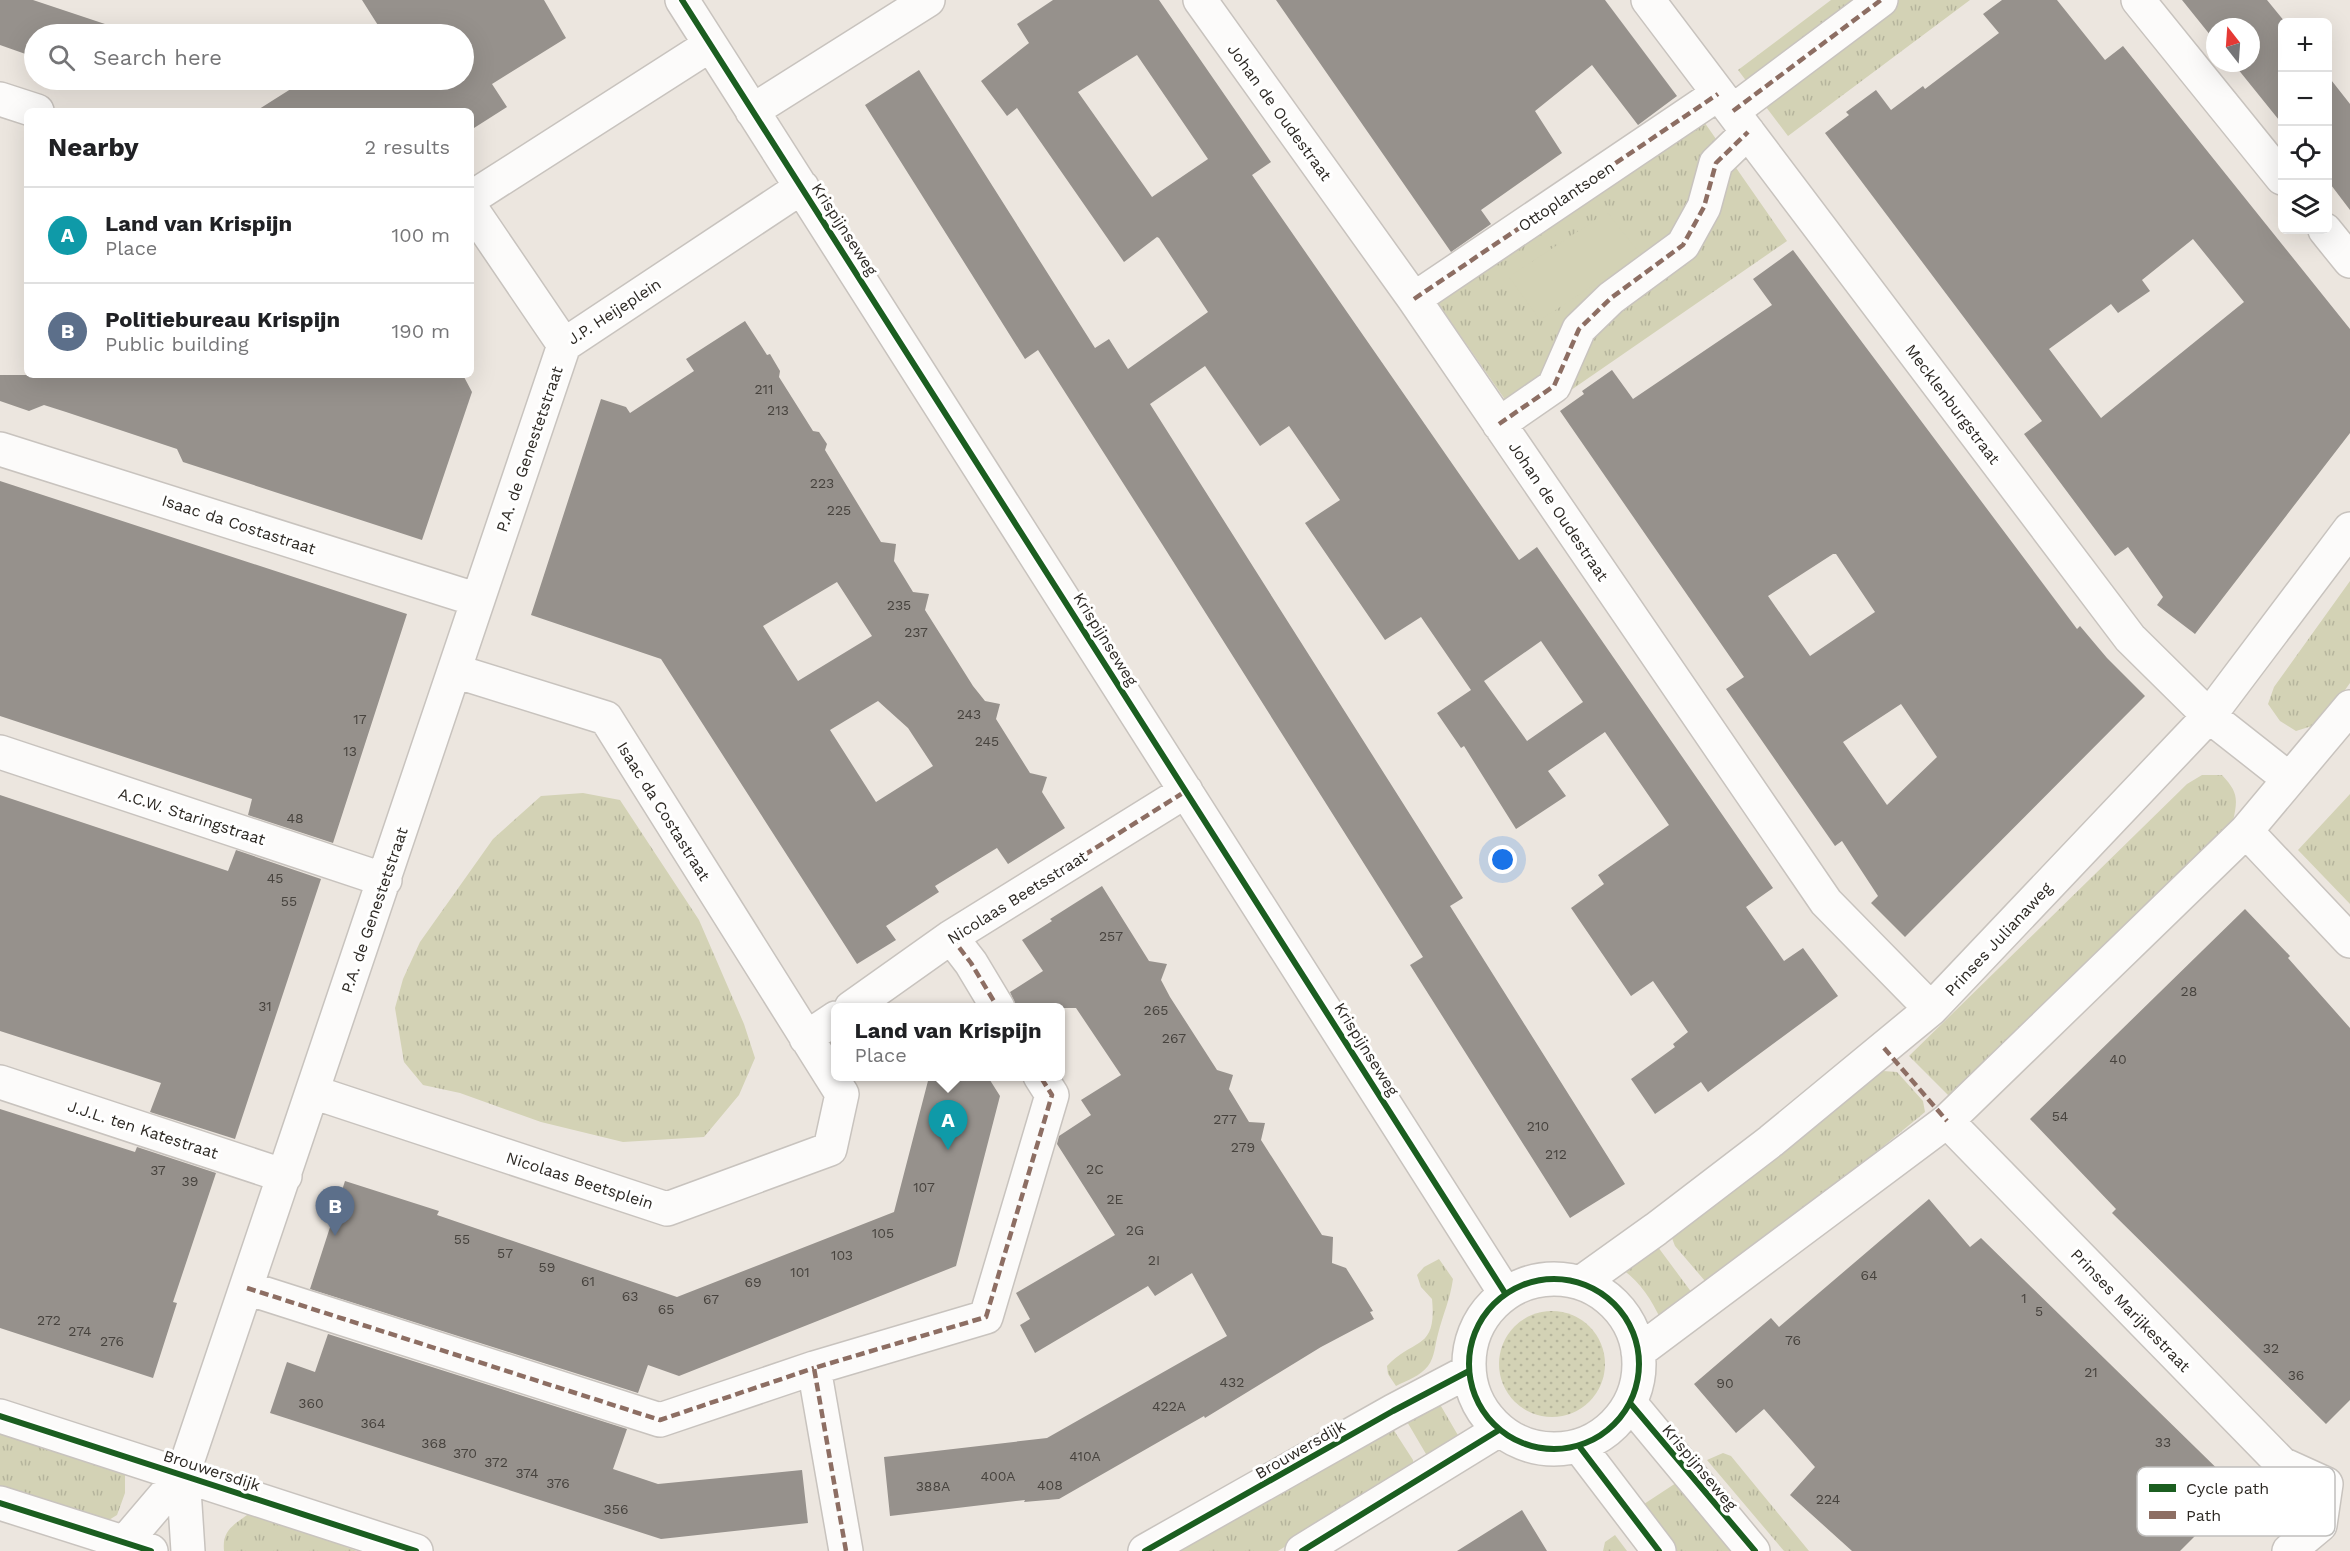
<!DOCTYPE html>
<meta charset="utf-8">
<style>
body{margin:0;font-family:"Work Sans",sans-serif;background:#f2f2f2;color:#202124}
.controls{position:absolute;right:18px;top:18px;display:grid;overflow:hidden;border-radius:9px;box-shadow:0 6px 24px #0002}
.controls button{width:54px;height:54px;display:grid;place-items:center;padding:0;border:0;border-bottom:2px solid #e0e0e0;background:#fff;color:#202124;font:30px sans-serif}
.compass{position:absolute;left:2206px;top:18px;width:54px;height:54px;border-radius:50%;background:#fff;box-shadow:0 6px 24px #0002;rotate:343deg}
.you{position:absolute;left:1503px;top:860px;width:21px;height:21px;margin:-15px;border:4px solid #fff;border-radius:50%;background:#1a73e8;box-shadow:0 0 0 9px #1a73e833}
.badge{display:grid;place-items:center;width:39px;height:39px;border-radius:50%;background:#706b65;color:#fff;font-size:20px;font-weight:700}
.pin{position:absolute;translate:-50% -50px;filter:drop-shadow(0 2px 3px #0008)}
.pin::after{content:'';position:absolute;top:32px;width:21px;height:18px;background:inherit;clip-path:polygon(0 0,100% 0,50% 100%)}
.popup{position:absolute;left:831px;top:1003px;width:234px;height:78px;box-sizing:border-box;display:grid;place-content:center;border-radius:9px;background:#fff;filter:drop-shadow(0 2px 4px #0005);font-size:20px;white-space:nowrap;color:#757577}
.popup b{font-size:22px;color:#202124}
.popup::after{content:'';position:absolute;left:50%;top:100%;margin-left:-12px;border:12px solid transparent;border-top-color:#fff}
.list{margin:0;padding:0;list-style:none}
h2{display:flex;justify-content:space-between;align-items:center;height:78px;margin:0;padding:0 24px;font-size:26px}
h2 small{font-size:20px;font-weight:400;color:#757577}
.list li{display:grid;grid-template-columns:39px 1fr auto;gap:18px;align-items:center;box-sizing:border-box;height:96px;padding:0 24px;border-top:2px solid #e0e0e0}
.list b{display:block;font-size:22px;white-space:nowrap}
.list p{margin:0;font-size:20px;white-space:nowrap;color:#757577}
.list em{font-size:20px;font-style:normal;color:#757577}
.icon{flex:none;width:33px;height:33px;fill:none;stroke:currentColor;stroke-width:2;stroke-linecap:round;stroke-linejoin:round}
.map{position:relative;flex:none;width:2350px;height:1551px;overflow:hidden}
.search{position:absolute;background:#fff;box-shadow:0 6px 24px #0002;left:24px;top:24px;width:450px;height:66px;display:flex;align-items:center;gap:15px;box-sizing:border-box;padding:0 21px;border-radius:33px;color:#757577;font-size:22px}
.panel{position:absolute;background:#fff;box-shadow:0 6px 24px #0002;left:24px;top:108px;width:450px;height:270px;border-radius:9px}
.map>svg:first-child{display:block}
.grass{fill:url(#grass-tufts)}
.park{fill:url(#park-dots)}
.pitch{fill:#d3d2b5}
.building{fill:#96918c;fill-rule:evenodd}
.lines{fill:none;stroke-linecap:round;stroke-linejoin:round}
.minor-casing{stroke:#c8c3be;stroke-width:36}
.minor{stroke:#fcfbfa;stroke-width:33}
.quiet{stroke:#8d6e63;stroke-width:4.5;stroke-dasharray:9 4.5;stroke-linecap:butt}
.cycleway-casing{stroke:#fff;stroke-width:10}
.cycleway{stroke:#1b5e20;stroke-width:6}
.labels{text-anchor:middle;stroke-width:6;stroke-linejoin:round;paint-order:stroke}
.number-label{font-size:14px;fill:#47433e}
.street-label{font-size:16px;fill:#2d2924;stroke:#fff}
.key{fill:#fff;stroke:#c0bfbd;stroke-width:1.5}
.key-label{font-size:16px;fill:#2d2924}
</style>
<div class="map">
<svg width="2350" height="1551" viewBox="0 0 2350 1551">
<defs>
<pattern id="grass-tufts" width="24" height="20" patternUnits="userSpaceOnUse" patternTransform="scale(1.5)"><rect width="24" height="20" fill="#d3d2b5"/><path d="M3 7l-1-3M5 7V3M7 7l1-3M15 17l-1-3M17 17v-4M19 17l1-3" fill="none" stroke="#b5b49c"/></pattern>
<pattern id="park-dots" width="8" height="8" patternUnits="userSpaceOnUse" patternTransform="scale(1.5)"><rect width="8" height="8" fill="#d3d2b5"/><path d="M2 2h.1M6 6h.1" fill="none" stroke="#b5b49c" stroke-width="1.8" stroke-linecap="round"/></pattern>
</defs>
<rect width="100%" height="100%" fill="#ece6df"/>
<path class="grass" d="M1831 0H1970L1788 136 1738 70Z
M1700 116 1787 241 1522 424 1435 299Z
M2350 581V683L2327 715 2312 726 2296 731 2280 721 2268 704 2274 687Z
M2202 775H2222C2238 792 2238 799 2233 821L1949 1096 1909 1056 2187 784Z
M583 793 620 800 699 920 744 1024 755 1058 739 1095 704 1137 623 1142 541 1122 460 1093 423 1085 404 1062 395 1008 403 979 420 942 493 839 541 796Z
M2350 794V904L2298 850Z
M1883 1071 1897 1072 1923 1101 1925 1112 1711 1288 1675 1246 1670 1233 1825 1119Z
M1655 1243 1695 1297 1661 1320C1651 1299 1641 1283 1622 1269Z
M1439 1259 1453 1279C1450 1300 1443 1314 1438 1334 1435 1344 1435 1357 1428 1366 1420 1376 1408 1380 1396 1386L1388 1374 1387 1366C1414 1337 1437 1351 1432 1299L1421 1287 1417 1275 1424 1267Z
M1438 1401 1459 1437 1431 1456 1426 1454 1406 1420Z
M1393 1429 1413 1460V1466L1278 1551H1174Z
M0 1434 125 1475V1493L117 1515 104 1523 0 1494Z
M1723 1453 1731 1456 1809 1551H1784L1707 1460Z
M1676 1483 1734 1551H1677L1641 1506Z
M247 1515H262L357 1551H224C222 1531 232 1526 247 1515Z
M1615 1535 1627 1551H1603L1605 1542Z"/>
<path class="park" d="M1499 1364a53 53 0 1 1 106 0a53 53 0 1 1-106 0Z"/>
<path class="pitch" d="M1607 212 1641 255 1540 320 1509 277Z"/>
<path class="building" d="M0 0H33L117 28 116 34H34V57L0 45Z
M362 0H544L566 38 492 84 507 107 474 128 471 124V111L462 109 256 111 305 80H464V34H375L381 30Z
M1053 0H1159L1271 162 1252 175 1279 214 1519 560 1537 547 1773 888 1746 907 1784 961 1803 948 1838 996 1708 1092 1701 1082 1655 1114 1631 1079 1675 1047 1673 1044 1688 1032 1653 981 1631 996 1571 908 1604 884 1598 875 1669 825 1605 732 1548 771 1566 796 1516 829 1464 746 1461 748 1437 713 1471 690 1421 617 1385 640 1305 523 1340 500 1289 426 1260 446 1205 366 1150 404 1463 898 1450 906 1625 1184 1570 1218 1410 965 1423 957 1162 544 1038 350 1025 359 865 105 919 70 1095 348 1109 339 1128 369 1208 312 1159 238 1157 237 1124 262 1017 108 1007 116 981 81 1029 43 1017 24ZM1137 55 1208 159 1152 197 1078 92ZM1541 641 1583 702 1527 741 1484 681Z
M1276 0H1605L1677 96 1638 125 1592 65 1535 111 1562 153 1481 210 1491 224 1451 252Z
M2002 0H2057L2105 60 2123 46 2350 329V433L2195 634 2157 605 2163 597 2128 547 2115 556 2024 434 2042 421 1825 133 1849 115 1846 112 1876 90 1891 110 1923 86 1925 89 1999 33 1983 14ZM2193 239 2244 302 2101 418 2049 349 2111 304 2118 313 2150 291 2142 280Z
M2182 0H2267L2285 22H2283V125L2233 63H2251V27H2215V41Z
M2328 76 2350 104V210L2328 181Z
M1793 250 2077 629 2080 626 2107 658 2145 696 1905 937 1871 903 1878 896 1842 841 1835 846 1726 689 1744 677 1560 411 1584 394 1582 391 1612 370 1633 399 1772 305 1753 279ZM1833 554H1836L1875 612 1810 656 1768 596ZM1901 704 1937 757 1887 805 1843 742Z
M745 321 767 355 770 354 780 371 779 377 813 431 819 432 827 444 825 450 881 542 896 544 894 561 913 592 929 594 925 610 973 686 985 701 1000 704 996 719 1030 773 1047 777 1042 792 1065 828 1008 864 997 848 935 886 939 892 886 926 896 940 857 964 661 659 531 615 601 399 626 407 630 413 694 371 686 359ZM837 582 872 636 798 681 763 626ZM878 701 908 728 933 766 876 802 830 730Z
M0 375H463L472 392 422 540 183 462 177 449 66 412 44 405 29 411 0 401Z
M0 481 407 614 333 843 248 815 252 799 0 716Z
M0 795 228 871 236 850 321 879 235 1139 150 1112 161 1083 0 1031Z
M1102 886 1149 961 1167 964 1161 980 1170 997 1217 1070 1233 1075 1229 1089 1249 1122 1265 1123 1261 1140 1322 1235 1333 1237 1332 1263 1346 1268 1373 1311 1370 1312 1374 1319 1321 1347 1205 1418 1204 1416 1059 1499 1024 1502 1025 1500 890 1516 884 1457 1047 1438 1227 1336 1192 1273 1155 1296 1148 1286 1035 1353 1020 1325 1030 1319 1016 1293 1115 1235 1057 1144 1059 1136 1091 1115 1081 1100 1121 1075 1076 1008H1017L1010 992 1043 971 1022 940 1052 921 1050 919Z
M2245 909 2290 956 2288 958 2350 1028V1400L2326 1424 2112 1213 2116 1209 2030 1119Z
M929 1077H988L1000 1096 956 1266 679 1376 648 1365 638 1393 310 1289 345 1181 439 1211 437 1215 677 1297 894 1212Z
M0 1109 135 1152 137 1147 216 1173 173 1302 177 1303 153 1378 0 1328Z
M1929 1199 1970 1247 1981 1238 2240 1491 2180 1551H1852L1790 1495 1815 1467 1764 1409 1736 1433 1694 1384 1771 1318 1779 1327Z
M328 1334 627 1429 613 1469 658 1484 802 1470 808 1523 661 1539 270 1413 287 1362 315 1372Z
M1522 1510 1547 1551H1457Z"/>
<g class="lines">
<g class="minor-casing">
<path id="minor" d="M682 0 1505 1293
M1200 0 1414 299 1826 902 1931 1009
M1648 0 2130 638 2209 716 2289 779
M2138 0 2282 178
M0 99 37 111
M752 111 928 0
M1733 111 1881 0
M471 198 710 45
M471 208 564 345
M2325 230 2350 261
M1414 299 1718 94
M564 345 802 187
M1499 424 1554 386 1579 329 1611 298 1683 245 1704 207 1716 163 1748 132
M0 449 478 600
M0 752 385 880
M2246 831 2350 941
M951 937 971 963 998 1008
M851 1008 951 937 1186 791
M806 1038 836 1018
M0 1082 285 1176
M313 1092 667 1209 830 1149 842 1094 606 718 455 671
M1947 1121 2282 1464 2326 1484
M1469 1364a85 85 0 1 1 170 0a85 85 0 1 1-170 0Z
M1582 1282 1656 1229 1771 1141 1931 1009 2209 716 2350 529
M247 1288 660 1420 814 1368
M1638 1352 1947 1121 2246 831 2350 707
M1630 1403 1753 1551
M0 1416 416 1551
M1579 1446 1659 1551
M183 1474 188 1551
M0 1503 151 1551
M122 1551 125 1542 183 1474 564 345
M846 1551 814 1368 986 1317 1052 1095 1040 1076
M1145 1551 1393 1411 1469 1371
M1302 1551 1499 1430
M2289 1551 2320 1525 2326 1484"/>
</g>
<use href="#minor" class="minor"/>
<path class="quiet" d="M1733 111 1881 0
M1414 299 1718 94
M1499 424 1554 386 1579 329 1611 298 1683 245 1704 207 1716 163 1748 132
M1027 891 1186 791
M951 937 971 963 998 1008
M1884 1048 1947 1121
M247 1288 660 1420 814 1368
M846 1551 814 1368 986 1317 1052 1095 1040 1076"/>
<g class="cycleway-casing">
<path id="cycleway" d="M682 0 1505 1293
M1469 1364a85 85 0 1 1 170 0a85 85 0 1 1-170 0Z
M1630 1403 1755 1551
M0 1416 416 1551
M1579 1446 1659 1551
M0 1503 151 1551
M1145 1551 1393 1411 1469 1371
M1302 1551 1499 1430"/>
</g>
<use href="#cycleway" class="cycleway"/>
</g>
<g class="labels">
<g class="number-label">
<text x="764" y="394">211</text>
<text x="778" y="415">213</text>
<text x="822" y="488">223</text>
<text x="839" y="515">225</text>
<text x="899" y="610">235</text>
<text x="916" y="637">237</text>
<text x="969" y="719">243</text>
<text x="360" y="724">17</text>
<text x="987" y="746">245</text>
<text x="350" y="756">13</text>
<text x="295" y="823">48</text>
<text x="275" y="883">45</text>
<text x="289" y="906">55</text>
<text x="1111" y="941">257</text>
<text x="2189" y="996">28</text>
<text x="265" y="1011">31</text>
<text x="1156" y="1015">265</text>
<text x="1174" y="1043">267</text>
<text x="2118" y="1064">40</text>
<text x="2060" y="1121">54</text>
<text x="1225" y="1124">277</text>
<text x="1538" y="1131">210</text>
<text x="1243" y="1152">279</text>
<text x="1556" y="1159">212</text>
<text x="1095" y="1174">2C</text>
<text x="158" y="1175">37</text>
<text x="190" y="1186">39</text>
<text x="924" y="1192">107</text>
<text x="1115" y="1204">2E</text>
<text x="1135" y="1235">2G</text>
<text x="883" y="1238">105</text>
<text x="462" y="1244">55</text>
<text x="505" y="1258">57</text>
<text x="842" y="1260">103</text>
<text x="1154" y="1265">2I</text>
<text x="547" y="1272">59</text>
<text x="800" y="1277">101</text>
<text x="1869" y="1280">64</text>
<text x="588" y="1286">61</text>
<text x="753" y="1287">69</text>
<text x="630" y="1301">63</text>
<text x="2024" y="1303">1</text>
<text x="711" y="1304">67</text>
<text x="666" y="1314">65</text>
<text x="2039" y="1316">5</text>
<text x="49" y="1325">272</text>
<text x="80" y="1336">274</text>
<text x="1793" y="1345">76</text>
<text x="112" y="1346">276</text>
<text x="2271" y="1353">32</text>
<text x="2091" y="1377">21</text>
<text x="2296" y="1380">36</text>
<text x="1232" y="1387">432</text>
<text x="1725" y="1388">90</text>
<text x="311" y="1408">360</text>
<text x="1169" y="1411">422A</text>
<text x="373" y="1428">364</text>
<text x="2163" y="1447">33</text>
<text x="434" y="1448">368</text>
<text x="465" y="1458">370</text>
<text x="1085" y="1461">410A</text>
<text x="496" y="1467">372</text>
<text x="527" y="1478">374</text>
<text x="998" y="1481">400A</text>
<text x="558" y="1488">376</text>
<text x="1050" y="1490">408</text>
<text x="933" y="1491">388A</text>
<text x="1828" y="1504">224</text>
<text x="616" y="1514">356</text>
</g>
<g class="street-label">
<text transform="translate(1280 112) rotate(54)" y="6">Johan de Oudestraat</text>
<text transform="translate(1566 196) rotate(-34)" y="6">Ottoplantsoen</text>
<text transform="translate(845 229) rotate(57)" y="6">Krispijnseweg</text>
<text transform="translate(614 311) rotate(-33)" y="6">J.P. Heijeplein</text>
<text transform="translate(1953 404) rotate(53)" y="6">Mecklenburgstraat</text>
<text transform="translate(529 449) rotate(-71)" y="6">P.A. de Genestetstraat</text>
<text transform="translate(1559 511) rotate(56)" y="6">Johan de Oudestraat</text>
<text transform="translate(239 524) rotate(18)" y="6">Isaac da Costastraat</text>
<text transform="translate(1106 639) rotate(58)" y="6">Krispijnseweg</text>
<text transform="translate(664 811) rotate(58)" y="6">Isaac da Costastraat</text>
<text transform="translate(192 816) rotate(18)" y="6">A.C.W. Staringstraat</text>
<text transform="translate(1017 897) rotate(-32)" y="6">Nicolaas Beetsstraat</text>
<text transform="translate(374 910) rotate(-71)" y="6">P.A. de Genestetstraat</text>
<text transform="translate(1998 939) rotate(-47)" y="6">Prinses Julianaweg</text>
<text transform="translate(1367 1049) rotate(58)" y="6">Krispijnseweg</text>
<text transform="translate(143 1129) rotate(18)" y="6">J.J.L. ten Katestraat</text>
<text transform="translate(580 1180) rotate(18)" y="6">Nicolaas Beetsplein</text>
<text transform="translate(2131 1310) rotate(46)" y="6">Prinses Marijkestraat</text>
<text transform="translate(1300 1449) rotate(-30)" y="6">Brouwersdijk</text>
<text transform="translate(1700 1467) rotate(50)" y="6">Krispijnseweg</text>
<text transform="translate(212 1470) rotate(18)" y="6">Brouwersdijk</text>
</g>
</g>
<rect x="2137" y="1467" width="198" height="69" rx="9" class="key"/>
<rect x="2149" y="1484" width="27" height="8" fill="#1b5e20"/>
<rect x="2149" y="1511" width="27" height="8" fill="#8d6e63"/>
<g class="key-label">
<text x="2186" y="1494">Cycle path</text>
<text x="2186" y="1521">Path</text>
</g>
</svg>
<div class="controls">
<button>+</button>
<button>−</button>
<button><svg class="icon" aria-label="locate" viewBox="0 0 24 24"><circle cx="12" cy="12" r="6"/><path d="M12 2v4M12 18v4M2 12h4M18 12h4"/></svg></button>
<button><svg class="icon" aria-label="layers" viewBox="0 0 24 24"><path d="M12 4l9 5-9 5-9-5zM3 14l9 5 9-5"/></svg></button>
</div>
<svg class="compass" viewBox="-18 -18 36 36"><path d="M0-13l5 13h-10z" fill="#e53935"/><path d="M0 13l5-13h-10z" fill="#757577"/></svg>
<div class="you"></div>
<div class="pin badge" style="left:948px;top:1150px;background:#0f9aa8">A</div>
<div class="popup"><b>Land van Krispijn</b>Place</div>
<div class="pin badge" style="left:335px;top:1236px;background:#5c6f8a">B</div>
<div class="search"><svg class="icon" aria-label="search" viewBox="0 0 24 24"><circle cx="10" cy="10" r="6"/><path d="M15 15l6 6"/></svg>Search here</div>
<section class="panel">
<h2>Nearby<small>2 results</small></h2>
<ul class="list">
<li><span class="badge" style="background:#0f9aa8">A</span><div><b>Land van Krispijn</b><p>Place</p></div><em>100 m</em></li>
<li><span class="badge" style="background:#5c6f8a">B</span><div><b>Politiebureau Krispijn</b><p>Public building</p></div><em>190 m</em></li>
</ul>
</section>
</div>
